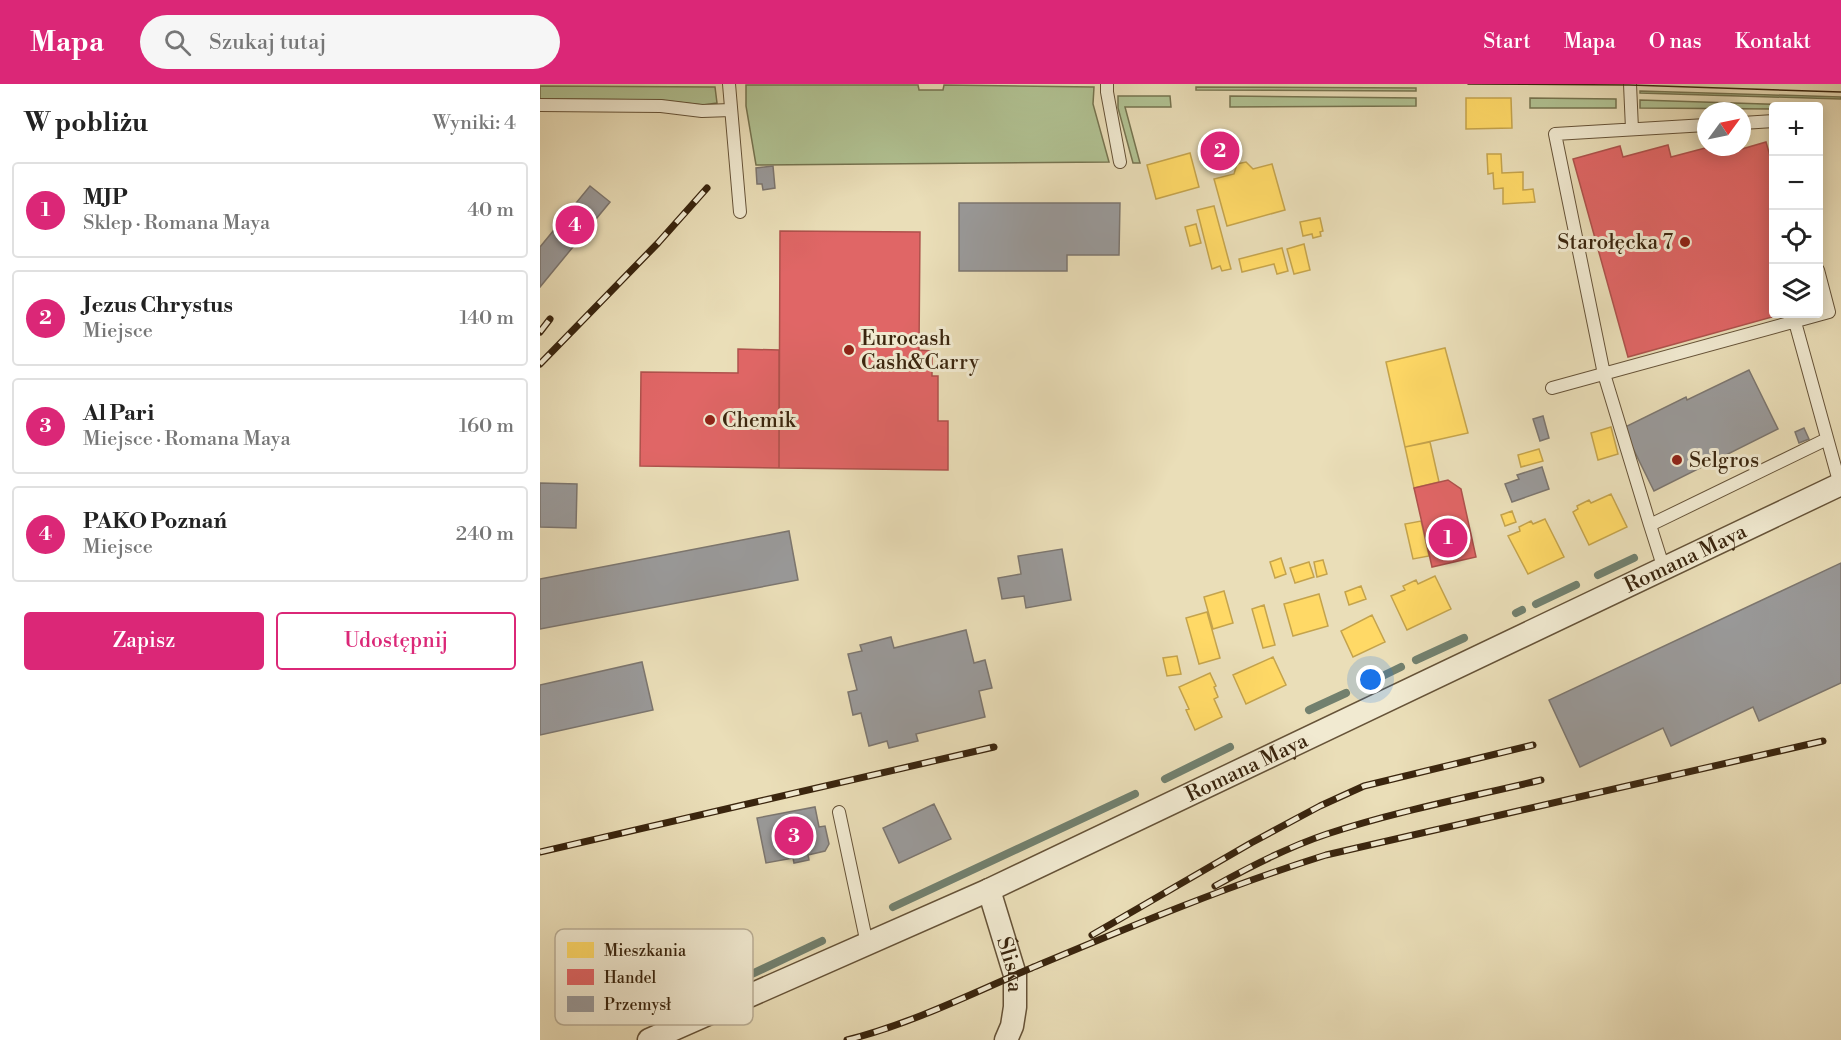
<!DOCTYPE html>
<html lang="pl">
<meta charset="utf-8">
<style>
body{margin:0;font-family:"Libre Bodoni",serif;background:#f6f6f6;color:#222}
.controls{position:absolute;right:18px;top:18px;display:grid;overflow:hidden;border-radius:6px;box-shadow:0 3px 15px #0003}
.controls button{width:54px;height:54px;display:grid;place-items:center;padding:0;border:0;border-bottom:2px solid #e0e0e0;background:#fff;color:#222;font:30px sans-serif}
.compass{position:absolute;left:1157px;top:18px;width:54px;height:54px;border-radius:50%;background:#fff;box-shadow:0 3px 15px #0003;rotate:57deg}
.you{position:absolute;left:831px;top:596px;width:21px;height:21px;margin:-15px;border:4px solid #fff;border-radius:50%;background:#1a73e8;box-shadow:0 0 0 9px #1a73e833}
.badge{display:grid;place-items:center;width:39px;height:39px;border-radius:50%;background:#db2777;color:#fff;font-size:20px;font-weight:700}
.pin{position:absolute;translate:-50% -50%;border:3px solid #fff;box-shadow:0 2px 6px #0006}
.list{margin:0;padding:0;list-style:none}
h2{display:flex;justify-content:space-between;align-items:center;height:78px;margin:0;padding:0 24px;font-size:26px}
h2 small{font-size:20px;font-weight:400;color:#767676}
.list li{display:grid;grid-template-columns:39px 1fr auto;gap:18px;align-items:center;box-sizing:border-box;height:96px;margin:0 12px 12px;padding:0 12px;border:2px solid #e0e0e0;border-radius:6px}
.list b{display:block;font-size:22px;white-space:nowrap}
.list p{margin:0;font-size:20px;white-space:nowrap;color:#767676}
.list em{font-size:20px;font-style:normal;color:#767676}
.actions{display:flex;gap:12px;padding:18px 24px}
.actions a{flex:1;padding:14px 0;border:2px solid #db2777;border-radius:6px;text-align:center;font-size:21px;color:#db2777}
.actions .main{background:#db2777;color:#fff}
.icon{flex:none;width:33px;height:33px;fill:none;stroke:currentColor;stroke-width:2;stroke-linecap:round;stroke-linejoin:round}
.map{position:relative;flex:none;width:1301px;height:956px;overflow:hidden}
header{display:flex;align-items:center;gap:36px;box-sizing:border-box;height:84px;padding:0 30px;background:#db2777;color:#fff}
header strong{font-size:28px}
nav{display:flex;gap:33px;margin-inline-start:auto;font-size:21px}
.search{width:420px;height:54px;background:#f6f6f6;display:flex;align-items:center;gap:15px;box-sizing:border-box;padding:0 21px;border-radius:33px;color:#767676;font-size:22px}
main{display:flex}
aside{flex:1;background:#fff}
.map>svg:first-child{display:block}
.green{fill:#b1c293;stroke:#767450;stroke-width:1.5}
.homes{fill:#ffd966;stroke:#c4a34c;stroke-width:1.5}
.shops{fill:#e06666;stroke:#ae524c;stroke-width:1.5}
.industry{fill:#999;stroke:#7c766f;stroke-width:1.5}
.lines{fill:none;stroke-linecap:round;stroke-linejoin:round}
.stream{stroke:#72806e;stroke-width:8}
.service-casing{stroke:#665338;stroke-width:14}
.minor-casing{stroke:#665338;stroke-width:25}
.service{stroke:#f1ead1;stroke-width:12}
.minor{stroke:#f1ead1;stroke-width:22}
.tram{stroke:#3a250e;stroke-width:1.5}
.rail-casing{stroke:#3a250e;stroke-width:7}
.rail{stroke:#f1ead1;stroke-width:4.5;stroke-dasharray:14;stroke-linecap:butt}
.poi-dot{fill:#8f2418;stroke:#f1ead1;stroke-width:2}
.labels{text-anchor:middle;stroke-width:6;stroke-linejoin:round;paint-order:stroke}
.poi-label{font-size:21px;fill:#3a250e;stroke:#f1ead1;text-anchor:start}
.street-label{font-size:21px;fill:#3a250e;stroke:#f1ead1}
.key{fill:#f1ead1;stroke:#baaf96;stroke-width:1.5}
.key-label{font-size:16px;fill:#3a250e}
</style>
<header>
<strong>Mapa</strong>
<div class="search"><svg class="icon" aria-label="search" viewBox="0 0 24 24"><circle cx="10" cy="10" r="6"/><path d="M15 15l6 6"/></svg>Szukaj tutaj</div>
<nav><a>Start</a><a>Mapa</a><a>O nas</a><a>Kontakt</a></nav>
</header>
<main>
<aside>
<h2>W pobliżu<small>Wyniki: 4</small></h2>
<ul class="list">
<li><span class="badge">1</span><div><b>MJP</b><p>Sklep · Romana Maya</p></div><em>40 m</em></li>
<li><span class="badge">2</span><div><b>Jezus Chrystus</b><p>Miejsce</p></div><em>140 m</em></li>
<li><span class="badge">3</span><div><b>Al Pari</b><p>Miejsce · Romana Maya</p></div><em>160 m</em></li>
<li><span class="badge">4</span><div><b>PAKO Poznań</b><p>Miejsce</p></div><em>240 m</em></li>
</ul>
<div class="actions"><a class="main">Zapisz</a><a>Udostępnij</a></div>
</aside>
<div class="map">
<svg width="1301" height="956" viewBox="0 0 1301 956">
<rect width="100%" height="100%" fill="#eadeb8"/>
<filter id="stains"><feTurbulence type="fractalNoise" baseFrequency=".00333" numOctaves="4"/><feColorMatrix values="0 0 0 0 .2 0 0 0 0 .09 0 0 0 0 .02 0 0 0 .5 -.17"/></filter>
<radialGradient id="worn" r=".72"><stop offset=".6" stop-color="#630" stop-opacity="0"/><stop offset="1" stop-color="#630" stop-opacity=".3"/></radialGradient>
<path class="green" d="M206 1H378L379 6H403L404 1 554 3 553 20 569 78 216 81 206 22Z
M0 2 175 3 177 19 163 21 119 16 0 15Z
M656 3 876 4V7L656 6Z
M1100 7 1301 13V15L1100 9Z
M578 12H630L631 23H585L600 79H593L578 24Z
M690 12 876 14V22L690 23Z
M990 14 1076 15V24H990Z
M1100 16 1258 21 1257 22H1234L1233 25 1100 24Z"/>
<path class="homes" d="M926 14H971L972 44 926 45Z
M650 69 659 103 616 115 607 81Z
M947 70H961L962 89 983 88V106L993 105 995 118 963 120V104L954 105 953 89 948 90Z
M706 78 713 85 732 80 745 126 687 142 674 95 694 90 697 80Z
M674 122 691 185 682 187 680 182 672 185 657 126Z
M780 134 783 147 780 148 781 152 773 154 772 150 763 152 760 138Z
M656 140 661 159 650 162 645 143Z
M764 160 770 186 754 190 747 165Z
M742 164 748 187 737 190 734 180 702 188 699 175Z
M905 264 928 349 865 363 846 278Z
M1071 343 1078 370 1058 376 1051 349Z
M890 358 899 398 874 404 865 363Z
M999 365 1003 377 981 383 978 371Z
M1071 410 1087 443 1049 461 1033 428 1038 425 1037 422 1049 416 1051 419Z
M972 427 976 438 965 442 961 431Z
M1005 435 1024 473 988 490 968 452 980 447 979 443 991 437 993 440Z
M881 437 889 472 873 475 865 440Z
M741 474 746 490 735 494 730 478Z
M783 476 787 490 777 493 774 478Z
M769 478 774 493 755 499 750 484Z
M895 492 911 525 867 546 851 512 865 506 863 502 876 496 878 500Z
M821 502 826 515 809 521 805 508Z
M684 507 693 539 673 545 664 513Z
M779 510 788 542 753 552 744 520Z
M724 521 735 561 723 564 712 525Z
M667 528 680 574 659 580 646 534Z
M832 531 845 558 813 573 801 547Z
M637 572 641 590 627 592 623 574Z
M733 573 746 601 706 620 693 591Z
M670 589 676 602 674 603 678 613 674 615 682 633 655 646 646 626 649 625 639 603Z"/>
<path class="shops" d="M1226 58 1234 86V230H1243L1088 273 1033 75 1080 62 1083 73 1128 61 1131 73 1169 63H1179L1181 71Z
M240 147 380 148 379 266 392 267V292H398V337H408V386L239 384Z
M198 265 239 266V384L100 382 101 288 198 289Z
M908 396 921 405 936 473 892 483 874 404Z"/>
<path class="industry" d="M233 82 235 104 223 106 222 100H217L216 84Z
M50 102 70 118 0 203V163Z
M419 119H580L579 171H527V187H419Z
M1209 286 1238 345 1114 407 1083 344 1146 313 1147 316Z
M1003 332 1009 354 1000 357 993 335Z
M1264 344 1269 355 1259 359 1255 348Z
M1002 383 1009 405 972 418 965 400 979 395 977 391Z
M0 399 37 400 36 444 0 443Z
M249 447 258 496 0 545V495Z
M522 465 531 516 486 524 484 512 462 515 458 494 481 490 478 472Z
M1301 479V599L1219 637 1213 623 1131 662 1123 644 1040 683 1009 616Z
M426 546 434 579 445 576 452 604 439 607 445 633 376 650 378 657 349 664 347 657 329 662 321 629 313 631 308 608 317 606 308 570 322 567 320 561 351 553 354 564Z
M102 578 113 626 0 651V601Z
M394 720 411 755 359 779 343 744Z
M275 723 279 743 285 742 289 760 285 767 268 771 269 776 254 779 253 774 226 779 217 734Z"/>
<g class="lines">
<path class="stream" d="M1058 491 1094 474
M996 520 1036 501
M976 529 982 526
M876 576 924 554
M826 600 861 583
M769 626 806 609
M625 695 690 663
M353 823 595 710
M163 913 282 857"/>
<g class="service-casing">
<path id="service" d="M189 0 200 128
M567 0V8L580 78
M1090 0 1092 45
M0 21 121 22 162 27 191 26
M1202 39 1234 37
M1255 238 1300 401
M1012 304 1289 228 1278 186
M1110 441 1064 290 1015 50 1166 41
M1124 485 1110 441 1287 355
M299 728 327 860"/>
</g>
<g class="minor-casing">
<g id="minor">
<path id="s1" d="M449 806 475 891V923L472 942 466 956"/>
<path id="s2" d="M109 956 449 806 1301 400"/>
</g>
</g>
<use href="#service" class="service"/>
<use href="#minor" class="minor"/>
<path class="tram" d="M928 0 1090 1 1301 8"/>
<g class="rail-casing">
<path id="rail" d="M0 248 10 235
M0 280 118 159 167 104
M0 768 454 663
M675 802C711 782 748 763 787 750 857 727 930 713 1001 696
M552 851 711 759 780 722 824 702 993 661
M307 956C370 940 429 911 489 885 587 844 684 803 786 771L1283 657"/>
</g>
<use href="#rail" class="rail"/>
</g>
<g class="poi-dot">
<circle cx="1145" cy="158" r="6"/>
<circle cx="309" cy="266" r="6"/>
<circle cx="170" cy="336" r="6"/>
<circle cx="1137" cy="376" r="6"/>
</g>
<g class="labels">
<g class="poi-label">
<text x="1133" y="165" text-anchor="end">Starołęcka 7</text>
<text x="321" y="261">Eurocash<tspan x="321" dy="24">Cash&amp;Carry</tspan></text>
<text x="182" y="343">Chemik</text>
<text x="1149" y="383">Selgros</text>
</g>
<g class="street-label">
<text dy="7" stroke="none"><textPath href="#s2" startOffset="1143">Romana Maya</textPath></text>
<text dy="7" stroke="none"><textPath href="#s2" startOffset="657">Romana Maya</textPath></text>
<text dy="7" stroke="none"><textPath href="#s1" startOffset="78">Śliska</textPath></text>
</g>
</g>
<rect x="15" y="845" width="198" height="96" rx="9" class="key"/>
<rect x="27" y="858" width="27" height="16" fill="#ffd966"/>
<rect x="27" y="885" width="27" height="16" fill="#e06666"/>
<rect x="27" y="912" width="27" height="16" fill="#999"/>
<g class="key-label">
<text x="64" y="872">Mieszkania</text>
<text x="64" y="899">Handel</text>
<text x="64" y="926">Przemysł</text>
</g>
<rect width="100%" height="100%" filter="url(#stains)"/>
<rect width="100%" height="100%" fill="url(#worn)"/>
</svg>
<div class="controls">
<button>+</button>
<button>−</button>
<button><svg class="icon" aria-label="locate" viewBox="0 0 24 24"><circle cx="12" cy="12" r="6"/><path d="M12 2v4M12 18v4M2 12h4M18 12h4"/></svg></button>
<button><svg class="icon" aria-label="layers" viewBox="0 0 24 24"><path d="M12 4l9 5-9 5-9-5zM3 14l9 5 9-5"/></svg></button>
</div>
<svg class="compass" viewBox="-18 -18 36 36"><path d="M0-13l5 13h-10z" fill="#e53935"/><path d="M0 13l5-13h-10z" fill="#767676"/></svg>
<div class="you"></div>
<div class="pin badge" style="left:908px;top:454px">1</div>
<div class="pin badge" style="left:680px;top:67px">2</div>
<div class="pin badge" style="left:254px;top:752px">3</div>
<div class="pin badge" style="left:35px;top:141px">4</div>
</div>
</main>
